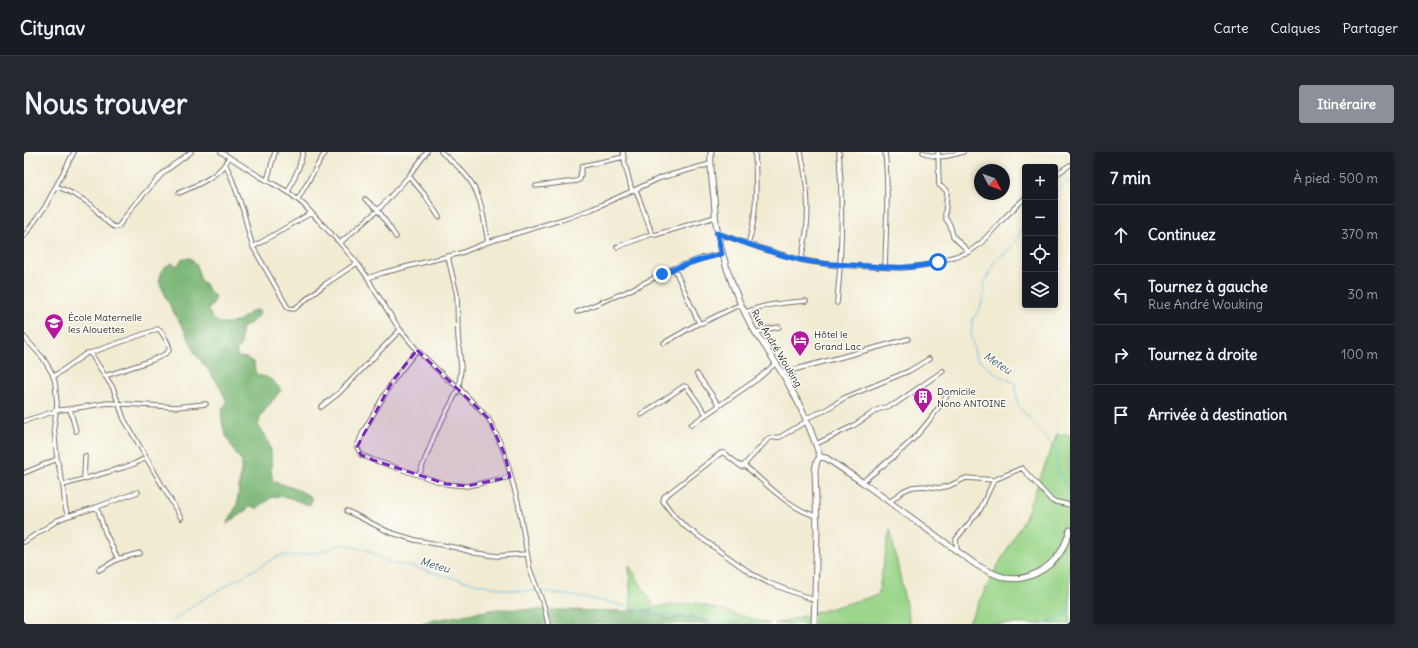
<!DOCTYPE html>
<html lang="fr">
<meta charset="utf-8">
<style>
body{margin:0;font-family:Delius,sans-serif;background:#242831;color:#f1f3f6}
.controls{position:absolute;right:12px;top:12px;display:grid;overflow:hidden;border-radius:4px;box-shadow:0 2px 6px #0003}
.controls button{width:36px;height:36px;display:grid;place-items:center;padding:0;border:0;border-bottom:1px solid #363941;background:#171b24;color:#f1f3f6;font:20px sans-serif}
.compass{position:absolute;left:950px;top:12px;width:36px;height:36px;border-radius:50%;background:#171b24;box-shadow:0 2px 6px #0003;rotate:131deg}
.stop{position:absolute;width:12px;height:12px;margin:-9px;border:3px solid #1a73e8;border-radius:50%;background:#fff}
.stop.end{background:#1a73e8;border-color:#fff;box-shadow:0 1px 4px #0008}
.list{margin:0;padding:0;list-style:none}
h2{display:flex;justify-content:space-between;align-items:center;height:52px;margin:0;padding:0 16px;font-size:17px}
h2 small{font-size:13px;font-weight:400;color:#9ea1a6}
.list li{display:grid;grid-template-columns:26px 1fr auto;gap:12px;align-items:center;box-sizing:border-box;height:60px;padding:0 16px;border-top:1px solid #363941}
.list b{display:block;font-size:15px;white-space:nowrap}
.list p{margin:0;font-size:13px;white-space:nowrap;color:#9ea1a6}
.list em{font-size:13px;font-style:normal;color:#9ea1a6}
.icon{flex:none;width:22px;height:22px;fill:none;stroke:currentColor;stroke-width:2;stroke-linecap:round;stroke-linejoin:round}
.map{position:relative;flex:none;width:1046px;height:472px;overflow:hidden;border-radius:4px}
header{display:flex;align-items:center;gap:24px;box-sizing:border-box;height:56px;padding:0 20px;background:#171b24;border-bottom:1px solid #363941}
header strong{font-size:19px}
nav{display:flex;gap:22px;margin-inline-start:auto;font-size:14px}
.intro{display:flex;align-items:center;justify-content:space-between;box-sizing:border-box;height:96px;padding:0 24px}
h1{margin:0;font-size:28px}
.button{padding:10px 18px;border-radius:4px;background:#8c9099;color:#fff;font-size:14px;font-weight:700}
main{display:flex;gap:24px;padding:0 24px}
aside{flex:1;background:#171b24;border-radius:4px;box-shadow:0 2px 6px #0003}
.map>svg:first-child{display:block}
.green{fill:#9bd68b;stroke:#63805b}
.forest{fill:#7cb777;stroke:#547151}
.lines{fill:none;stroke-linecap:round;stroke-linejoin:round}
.stream{stroke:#68bce4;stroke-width:1}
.street-casing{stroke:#706e65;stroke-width:5.5}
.secondary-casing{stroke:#706e65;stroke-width:7}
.street{stroke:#fff;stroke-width:3.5}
.secondary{stroke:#fff;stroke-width:5}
.route{stroke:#1a73e8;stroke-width:5}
.marked{fill:#7b2cbf;fill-opacity:0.2;stroke:#7b2cbf;stroke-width:3;stroke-dasharray:8 5;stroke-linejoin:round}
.labels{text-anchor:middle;stroke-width:3;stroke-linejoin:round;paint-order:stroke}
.poi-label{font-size:10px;fill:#2b2b2b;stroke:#fdfcf7;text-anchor:start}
.street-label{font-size:10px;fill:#2b2b2b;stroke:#fdfcf7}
.water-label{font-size:11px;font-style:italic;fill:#405e6c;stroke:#fdfcf7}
</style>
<header>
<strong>Citynav</strong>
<nav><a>Carte</a><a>Calques</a><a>Partager</a></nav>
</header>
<div class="intro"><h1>Nous trouver</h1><a class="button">Itinéraire</a></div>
<main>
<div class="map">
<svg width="1046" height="472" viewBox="0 0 1046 472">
<rect width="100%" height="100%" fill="#fdfcf7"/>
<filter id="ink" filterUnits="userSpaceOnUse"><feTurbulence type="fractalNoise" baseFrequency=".025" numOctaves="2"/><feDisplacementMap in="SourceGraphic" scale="8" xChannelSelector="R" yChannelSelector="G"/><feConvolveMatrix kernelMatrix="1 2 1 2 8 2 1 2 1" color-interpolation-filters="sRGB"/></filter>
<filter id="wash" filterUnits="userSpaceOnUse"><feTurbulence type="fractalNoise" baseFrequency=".012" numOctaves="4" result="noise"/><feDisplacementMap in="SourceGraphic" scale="16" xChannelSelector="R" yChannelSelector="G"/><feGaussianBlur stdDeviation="0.9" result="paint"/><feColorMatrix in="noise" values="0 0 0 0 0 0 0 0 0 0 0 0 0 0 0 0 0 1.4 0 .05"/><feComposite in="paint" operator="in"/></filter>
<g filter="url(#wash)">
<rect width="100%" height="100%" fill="#f1ebd2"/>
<path class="green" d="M1033 282 1046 283V472H944L969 422 1001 366Z
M866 377 886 472H751L854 443Z
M605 413 630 455 673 451 746 472H695L669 464 644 467 629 458 607 459Z"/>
<path class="forest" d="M167 106 173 114 176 127 191 145 188 154 184 156C187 171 201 175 214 169 222 165 225 158 234 158L236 162 227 171 217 177V192L212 201 214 205 222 206 230 211 231 220 235 224C244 223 252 231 257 238L237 263 234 273C240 281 245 289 247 299 248 309 246 319 249 329L277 339 288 346 286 354C275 350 259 340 247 346 242 349 238 353 234 356L226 355 203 372 213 353 218 310C208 296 195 276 198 258 199 255 202 252 203 250L196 235 184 218 172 203 161 179 147 156 135 129 139 116 148 111 153 114 158 107Z
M473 457 599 459 629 458 644 467 669 464 695 472H398L400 470Z"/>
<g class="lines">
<path class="stream" d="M1031 41 1046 27
M1001 71 988 95 971 109 960 131V144L956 157 949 166 947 182 952 206 975 224 991 231 994 254 1032 297 1034 321 1046 337
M516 439 586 450 625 461 677 466 693 472
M145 472 174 450 251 406 258 403 270 404 296 400 320 392 345 399 368 412 387 414 428 426 484 438 513 439
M1019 472 1042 462 1046 455"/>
</g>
</g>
<g filter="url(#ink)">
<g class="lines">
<g class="street-casing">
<path id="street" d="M197 0 235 24 264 40 279 52 316 91 333 111 344 126 348 134 374 175 393 198 421 225 435 236 464 266 471 279 481 303 494 350 506 418 520 454 524 472
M417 0C426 8 437 16 444 26 458 43 460 69 464 90
M599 0 601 12 608 39 636 26 686 12
M861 0C865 38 862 77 861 115
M899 0C912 8 925 4 939 0
M914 0 915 33 923 39 921 64 922 67 926 73 929 84 945 100
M202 13 208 27 219 58 225 82 229 95 264 156 270 157 274 154 300 133 333 111
M1031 23 1046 13
M385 24 400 42 415 65
M243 29 251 0
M32 34C44 39 56 45 66 52 74 58 81 72 91 75H94L109 54 140 20 167 0
M512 34 553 29 556 27 558 14 600 5
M612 38 628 82 631 83 691 65
M264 40 275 15 279 0
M155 41C173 33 197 24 205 5
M274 47 297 7 302 0
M341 47 354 58 372 85
M693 81 739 97 777 108 809 113 877 116 903 113 945 100 957 91 981 65 1001 46
M0 84 21 55 50 0
M316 91 354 58 385 24 403 0
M724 92C734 62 732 31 731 0
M229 95 287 61
M593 95 628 82
M777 108C787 68 785 40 777 0
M650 116 675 171
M344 126 358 121 437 101 464 90 543 66 568 57 608 39
M813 151C818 101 819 51 815 0
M553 160 602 140 650 116 678 106 698 102
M721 160C741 152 760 151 782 149
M731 181 744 177 755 175
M0 185 19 206 28 221 31 230 33 252 30 275 33 307 39 333 41 354 44 364
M640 191 675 171H678L717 152
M393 198 368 230 339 280 333 295 337 303 349 308 422 332 443 334 486 325
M66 201 134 177 136 178C139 183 147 193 145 198 143 206 91 220 81 224
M758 221 884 187
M673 222 695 253
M29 225 63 201H65L67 202 89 236 100 267 157 366
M297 255 315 241 376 178
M46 257 84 251 152 255 182 252
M617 263 660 234 663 235 682 262
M782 266 800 259 820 246 885 219 905 207
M0 269 35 258 46 257 52 279
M783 269 756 285 745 286 718 315 700 301H697L640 345 639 349 651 365 663 376 728 422 745 431 790 448
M667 273 735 226 752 211
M792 292 829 274 853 258 871 252 919 219
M720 313C742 331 764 356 792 364
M0 321 33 307
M395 323 411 282 435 236 437 216 434 184 433 143 424 105
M60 326 61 304
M838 330C857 315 876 301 892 284 905 271 914 256 924 242
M39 333 101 315 110 312 122 306
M866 350 879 339 888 335 900 334 915 336 925 334 942 326 970 328 998 316 1028 349 1046 353
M73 355 81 380 94 407
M323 359 365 380 391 388 434 396 451 401 473 404 503 402
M0 390 34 368 44 364 73 355 114 340
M933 398 932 387 956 358 970 328
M75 418 94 407 116 401"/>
</g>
<g class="secondary-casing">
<path id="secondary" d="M687 0C686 15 688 30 690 46 691 58 691 70 694 82 700 112 711 143 726 171 731 181 738 189 744 199 766 231 784 267 796 305
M796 305 802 306 838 330 951 412C961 418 971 423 982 426 1003 430 1025 417 1036 401 1041 394 1043 386 1046 378
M790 472 793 379 791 318 793 309 796 305"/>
</g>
<use href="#street" class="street"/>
<use href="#secondary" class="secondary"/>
</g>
</g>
<g class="lines" filter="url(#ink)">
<path class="route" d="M638 122C658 113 677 107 698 102L693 81C721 91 749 102 778 108 799 113 822 113 844 114 869 116 889 117 914 110"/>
</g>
<path class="marked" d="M393 198 464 266 481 303 486 325 443 334 422 332 349 308 337 303 333 295 368 230Z"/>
<defs>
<g id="school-pin" transform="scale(1)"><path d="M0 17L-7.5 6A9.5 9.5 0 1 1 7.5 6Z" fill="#b5179e" stroke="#fdfcf7"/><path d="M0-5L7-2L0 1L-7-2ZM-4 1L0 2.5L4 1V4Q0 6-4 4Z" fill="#fff"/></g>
<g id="hotel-pin" transform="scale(1)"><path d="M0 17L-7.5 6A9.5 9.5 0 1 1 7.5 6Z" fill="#b5179e" stroke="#fdfcf7"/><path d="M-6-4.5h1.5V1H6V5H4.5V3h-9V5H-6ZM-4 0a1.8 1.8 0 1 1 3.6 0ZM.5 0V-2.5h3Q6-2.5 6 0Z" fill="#fff"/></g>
<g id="building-pin" transform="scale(1)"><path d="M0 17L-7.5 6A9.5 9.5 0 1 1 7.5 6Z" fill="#b5179e" stroke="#fdfcf7"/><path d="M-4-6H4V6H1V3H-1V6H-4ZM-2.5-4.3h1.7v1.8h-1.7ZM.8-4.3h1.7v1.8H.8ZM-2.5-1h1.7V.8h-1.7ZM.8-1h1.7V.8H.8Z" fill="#fff"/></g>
</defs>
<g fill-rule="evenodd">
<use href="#school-pin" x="30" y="171"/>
<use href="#hotel-pin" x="776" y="188"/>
<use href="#building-pin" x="899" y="245"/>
</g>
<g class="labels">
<g class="poi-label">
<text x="44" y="169">École Maternelle<tspan x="44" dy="12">les Alouettes</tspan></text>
<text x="790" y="186">Hôtel le<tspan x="790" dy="12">Grand Lac</tspan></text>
<text x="913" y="243">Domicile<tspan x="913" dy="12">Nono ANTOINE</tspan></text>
</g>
<g class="street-label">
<text transform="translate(753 196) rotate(59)" y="4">Rue André Wouking</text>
</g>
<g class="water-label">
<text transform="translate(974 211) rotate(33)" y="4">Meteu</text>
<text transform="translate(411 413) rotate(16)" y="4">Meteu</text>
</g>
</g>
</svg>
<div class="controls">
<button>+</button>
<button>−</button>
<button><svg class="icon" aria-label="locate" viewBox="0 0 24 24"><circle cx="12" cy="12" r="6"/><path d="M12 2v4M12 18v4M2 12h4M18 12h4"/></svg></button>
<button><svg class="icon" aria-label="layers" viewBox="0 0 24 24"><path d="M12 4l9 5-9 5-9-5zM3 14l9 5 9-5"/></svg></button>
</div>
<svg class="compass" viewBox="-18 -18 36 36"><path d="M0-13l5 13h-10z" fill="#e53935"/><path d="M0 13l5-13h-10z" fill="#9ea1a6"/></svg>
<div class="stop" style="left:914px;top:110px"></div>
<div class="stop end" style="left:638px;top:122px"></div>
</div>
<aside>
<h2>7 min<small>À pied · 500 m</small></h2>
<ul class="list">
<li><svg class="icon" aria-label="ahead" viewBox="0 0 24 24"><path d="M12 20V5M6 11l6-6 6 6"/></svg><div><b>Continuez</b></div><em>370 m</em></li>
<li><svg class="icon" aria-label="left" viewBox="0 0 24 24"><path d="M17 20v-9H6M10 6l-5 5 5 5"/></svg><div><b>Tournez à gauche</b><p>Rue André Wouking</p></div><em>30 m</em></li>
<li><svg class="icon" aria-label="right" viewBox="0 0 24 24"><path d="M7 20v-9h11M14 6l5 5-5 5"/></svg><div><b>Tournez à droite</b></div><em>100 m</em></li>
<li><svg class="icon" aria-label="arrive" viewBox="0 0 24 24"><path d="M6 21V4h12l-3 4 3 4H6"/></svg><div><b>Arrivée à destination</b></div></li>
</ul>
</aside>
</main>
